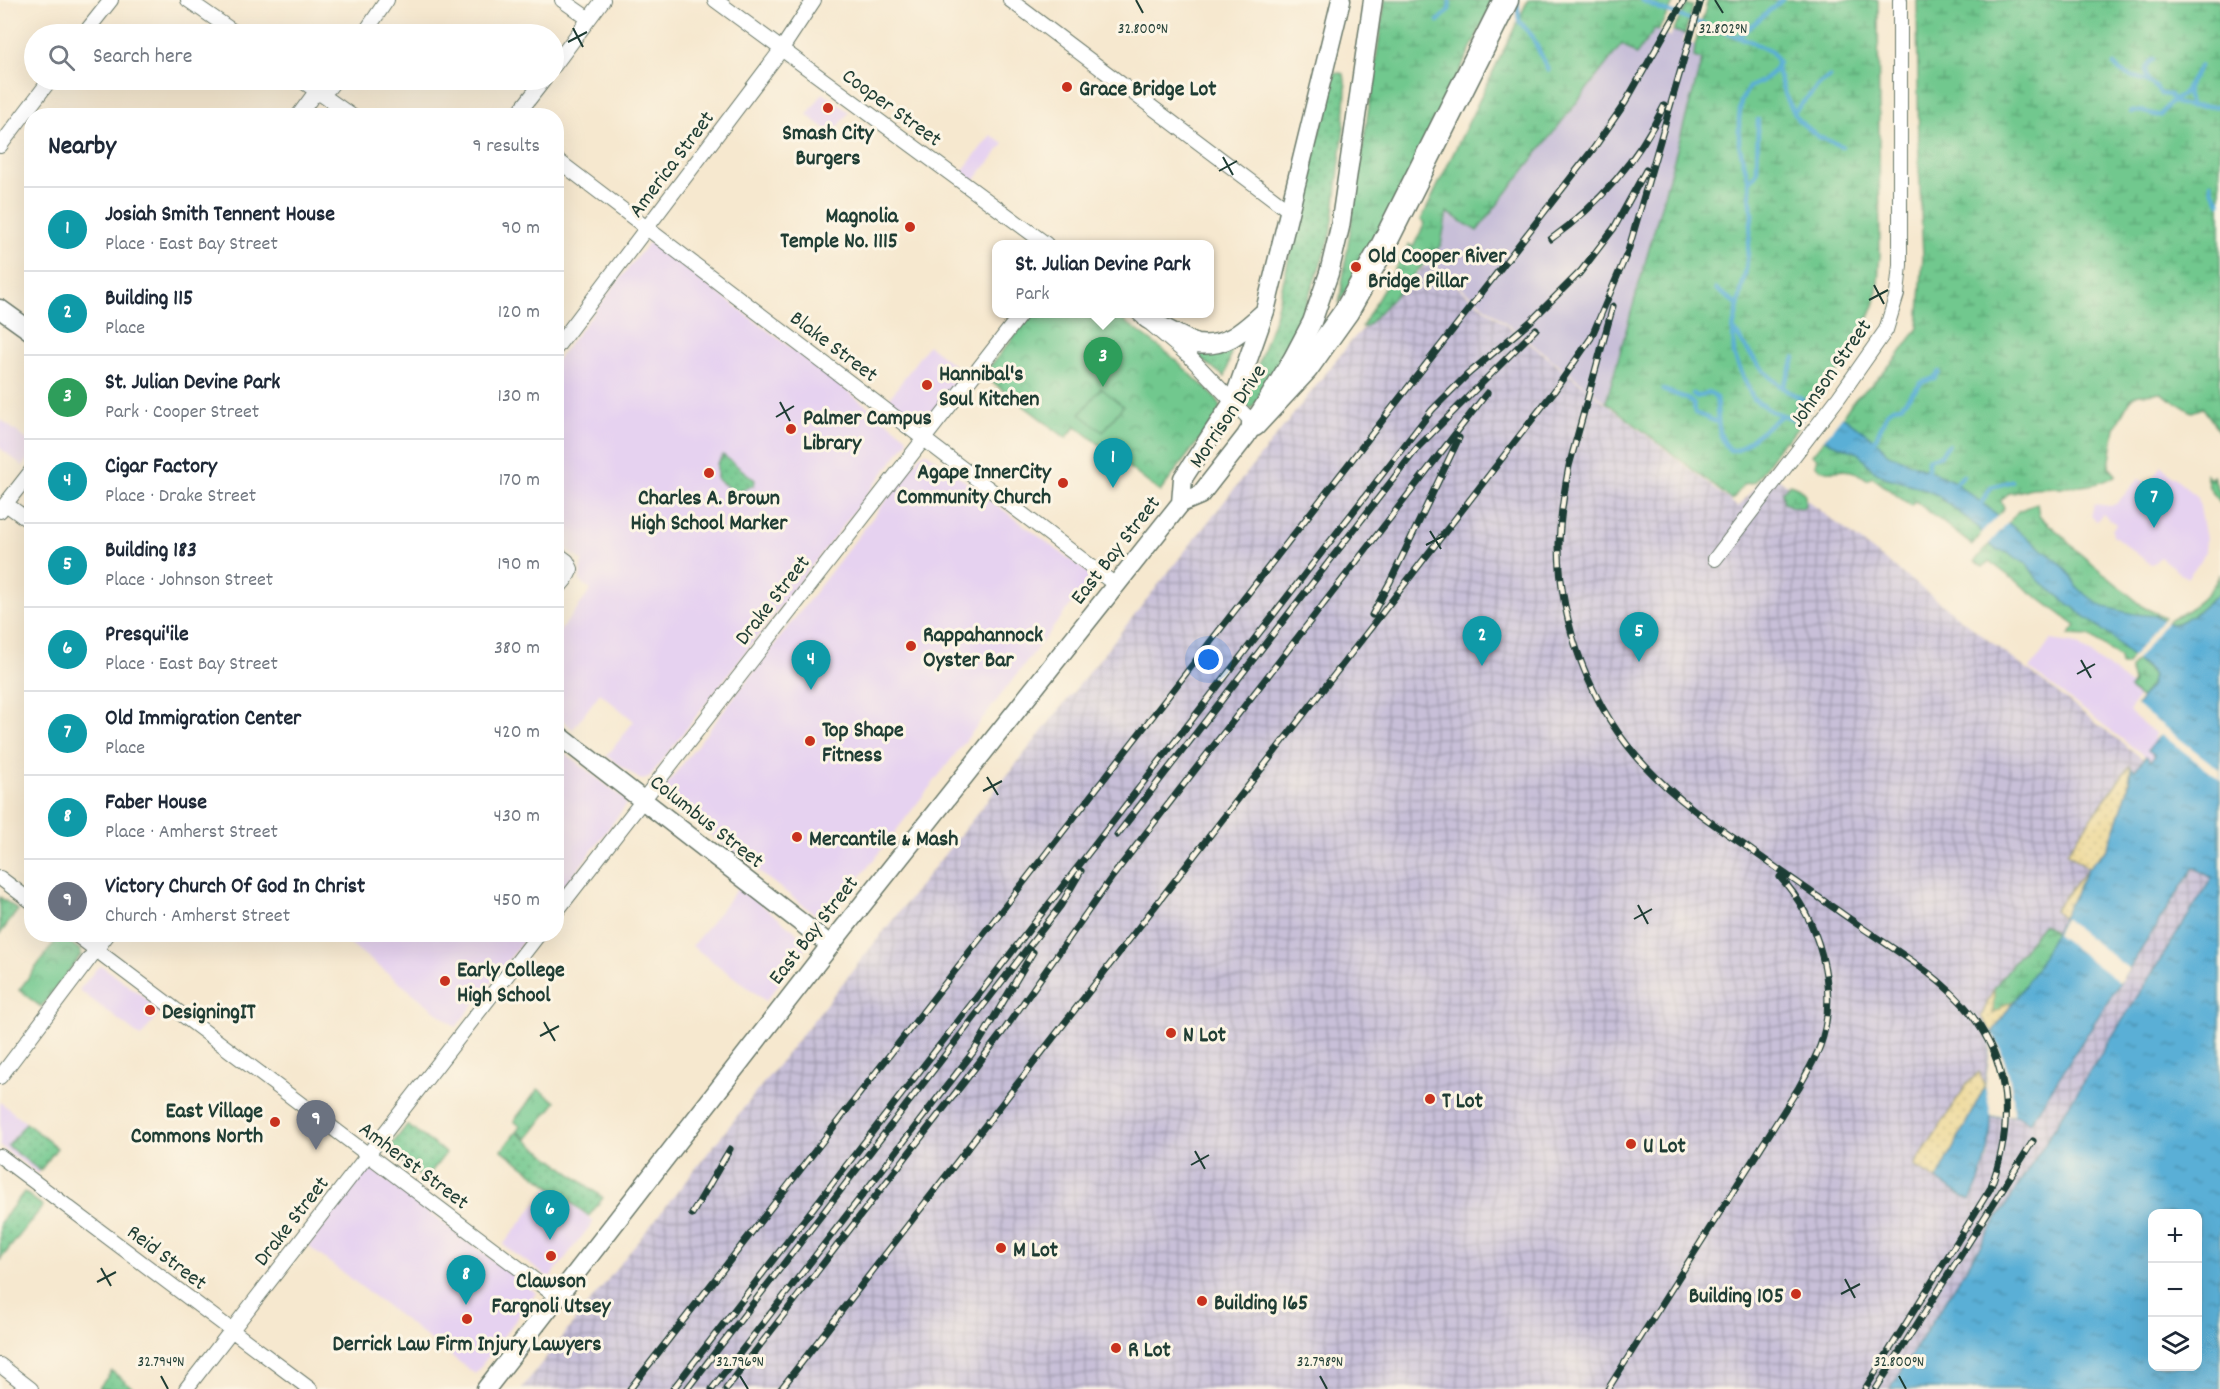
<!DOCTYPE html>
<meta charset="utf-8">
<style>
body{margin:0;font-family:Dekko,sans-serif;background:#f2f2f3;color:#1f2937}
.controls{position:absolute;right:18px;bottom:18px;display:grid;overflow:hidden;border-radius:12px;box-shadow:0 6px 24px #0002}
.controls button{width:54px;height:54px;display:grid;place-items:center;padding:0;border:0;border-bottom:2px solid #e0e1e3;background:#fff;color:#1f2937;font:30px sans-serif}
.you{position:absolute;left:1209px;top:660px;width:21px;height:21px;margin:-15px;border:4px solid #fff;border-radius:50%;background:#1a73e8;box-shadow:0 0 0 9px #1a73e833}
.badge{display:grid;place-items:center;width:39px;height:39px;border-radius:50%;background:#c8321e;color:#fff;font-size:20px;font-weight:700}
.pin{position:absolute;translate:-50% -50px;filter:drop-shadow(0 2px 3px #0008)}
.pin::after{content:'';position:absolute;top:32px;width:21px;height:18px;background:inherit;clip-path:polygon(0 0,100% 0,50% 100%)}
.popup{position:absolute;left:992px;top:240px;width:222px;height:78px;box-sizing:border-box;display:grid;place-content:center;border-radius:12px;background:#fff;filter:drop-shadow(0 2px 4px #0005);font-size:20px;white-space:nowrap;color:#747a83}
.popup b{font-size:22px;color:#1f2937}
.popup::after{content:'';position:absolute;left:50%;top:100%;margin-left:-12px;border:12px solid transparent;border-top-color:#fff}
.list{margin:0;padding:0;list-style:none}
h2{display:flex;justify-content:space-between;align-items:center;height:78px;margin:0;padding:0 24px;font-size:26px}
h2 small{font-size:20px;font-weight:400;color:#747a83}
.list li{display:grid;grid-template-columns:39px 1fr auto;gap:18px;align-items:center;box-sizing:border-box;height:84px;padding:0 24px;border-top:2px solid #e0e1e3}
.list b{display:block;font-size:22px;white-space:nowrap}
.list p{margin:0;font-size:20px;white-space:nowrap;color:#747a83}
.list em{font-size:20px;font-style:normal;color:#747a83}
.icon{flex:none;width:33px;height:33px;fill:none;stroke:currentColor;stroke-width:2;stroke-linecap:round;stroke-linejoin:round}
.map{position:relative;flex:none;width:2220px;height:1389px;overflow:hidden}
.search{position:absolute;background:#fff;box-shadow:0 6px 24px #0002;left:24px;top:24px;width:540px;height:66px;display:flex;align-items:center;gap:15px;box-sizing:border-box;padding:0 21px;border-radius:33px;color:#747a83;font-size:22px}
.panel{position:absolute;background:#fff;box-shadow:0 6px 24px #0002;left:24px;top:108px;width:540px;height:834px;border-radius:24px}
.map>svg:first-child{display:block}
.built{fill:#e6d2f0}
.industrial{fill:url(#industrial-grid)}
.railway{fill:#c8bfd8}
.grass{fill:url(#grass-dots);stroke:#488261;stroke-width:1.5}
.wetland{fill:url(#wetland-marsh);stroke:#488261;stroke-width:1.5}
.sand{fill:url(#sand-dots);stroke:#868c69;stroke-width:1.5}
.park{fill:url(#park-crowns);stroke:#488261;stroke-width:1.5}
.pitch{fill:#71c88e;stroke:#488261;stroke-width:1.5}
.water{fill:url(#water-ripples);stroke:#3c7685;stroke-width:1.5;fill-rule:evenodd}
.pier{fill:#f6e8cf}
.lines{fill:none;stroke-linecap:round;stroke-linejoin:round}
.stream{stroke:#5aafd6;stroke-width:4.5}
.street-casing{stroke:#6a796a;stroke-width:16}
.secondary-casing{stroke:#6a796a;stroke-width:21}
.highway-casing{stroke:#6a796a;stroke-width:27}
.street{stroke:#fff;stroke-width:14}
.secondary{stroke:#fff;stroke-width:18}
.highway{stroke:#fff;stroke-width:24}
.rail-casing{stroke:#1f3d34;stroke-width:7}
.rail{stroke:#fcf5e5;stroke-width:4.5;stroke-dasharray:14;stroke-linecap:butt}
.ticks{fill:none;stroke:#1f3d34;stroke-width:2}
.poi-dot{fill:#c8321e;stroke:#fcf5e5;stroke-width:2}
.labels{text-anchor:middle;stroke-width:6;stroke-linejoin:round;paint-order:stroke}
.poi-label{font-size:22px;font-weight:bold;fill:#1f3d34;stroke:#fcf5e5;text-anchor:start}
.street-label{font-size:22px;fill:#1f3d34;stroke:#fcf5e5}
.ticks-label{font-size:15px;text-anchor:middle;fill:#1f3d34;stroke:#fcf5e5;stroke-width:6;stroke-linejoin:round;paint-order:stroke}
</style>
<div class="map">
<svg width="2220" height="1389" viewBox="0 0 2220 1389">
<defs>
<pattern id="industrial-grid" width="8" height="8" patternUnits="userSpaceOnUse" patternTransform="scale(1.5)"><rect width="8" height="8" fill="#c8bfd8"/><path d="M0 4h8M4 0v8" fill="none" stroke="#a29cb0"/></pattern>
<pattern id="grass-dots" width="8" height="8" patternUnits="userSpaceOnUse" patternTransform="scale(1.5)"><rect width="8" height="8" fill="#71c88e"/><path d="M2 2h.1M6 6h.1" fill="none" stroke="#5ca475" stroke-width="1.8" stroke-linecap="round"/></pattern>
<pattern id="wetland-marsh" width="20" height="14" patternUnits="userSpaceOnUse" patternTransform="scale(1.5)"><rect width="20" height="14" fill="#71c88e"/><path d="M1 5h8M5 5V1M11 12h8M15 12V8" fill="none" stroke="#5ca475"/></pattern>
<pattern id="sand-dots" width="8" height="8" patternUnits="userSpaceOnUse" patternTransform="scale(1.5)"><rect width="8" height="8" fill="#eeda9e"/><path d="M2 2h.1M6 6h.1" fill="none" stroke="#ccbc89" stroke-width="1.8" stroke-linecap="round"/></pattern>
<pattern id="park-crowns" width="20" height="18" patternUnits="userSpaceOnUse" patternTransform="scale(1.5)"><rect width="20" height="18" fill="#71c88e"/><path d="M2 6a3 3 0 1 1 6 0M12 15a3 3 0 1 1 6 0" fill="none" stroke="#5ca475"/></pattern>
<pattern id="water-ripples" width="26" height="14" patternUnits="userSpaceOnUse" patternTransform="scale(1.5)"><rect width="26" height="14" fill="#5aafd6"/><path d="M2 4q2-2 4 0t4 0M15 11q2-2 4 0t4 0" fill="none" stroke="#4a90ae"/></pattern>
</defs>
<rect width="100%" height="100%" fill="#fcf5e5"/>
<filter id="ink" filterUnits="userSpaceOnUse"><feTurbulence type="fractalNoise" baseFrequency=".0167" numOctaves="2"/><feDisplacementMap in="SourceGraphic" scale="12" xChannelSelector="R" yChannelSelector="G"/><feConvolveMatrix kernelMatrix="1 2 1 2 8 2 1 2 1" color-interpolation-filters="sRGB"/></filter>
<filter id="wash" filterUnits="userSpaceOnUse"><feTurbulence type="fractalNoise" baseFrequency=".008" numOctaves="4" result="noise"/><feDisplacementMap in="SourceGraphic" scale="24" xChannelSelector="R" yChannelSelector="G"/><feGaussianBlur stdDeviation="1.35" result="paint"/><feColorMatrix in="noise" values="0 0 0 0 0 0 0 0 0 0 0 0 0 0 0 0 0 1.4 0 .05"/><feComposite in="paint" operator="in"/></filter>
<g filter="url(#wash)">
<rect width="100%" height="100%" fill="#f6e8cf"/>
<path class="built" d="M823 93 849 112 833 134 807 115Z
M991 135 1004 144 972 183 960 174Z
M648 243 654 244 905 435 908 441 650 776 646 779 641 780 607 756 634 721 600 693 573 729 557 716V635L591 590 580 581 582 560 557 542 556 361Z
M928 345 963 372 926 420 921 422 889 399Z
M0 419 31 443V455L23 466 0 448Z
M926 452 1088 573 1090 580 830 916 823 920 664 800 661 792 921 455Z
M2161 466 2198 497 2206 539 2205 551 2201 560 2187 578 2160 557 2154 563 2150 564 2113 535 2112 530 2117 524 2103 514 2096 521 2091 516 2094 504 2111 506 2117 503 2138 479 2149 484Z
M2051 640 2077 644 2132 686 2129 689 2141 698 2160 734 2149 750 2156 755 2151 761 2030 669Z
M557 747 624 799 626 805 557 897Z
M739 887 806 940 805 949 766 1001 692 946Z
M339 935H528L456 1027Z
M102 966 161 1010 141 1037 79 990 97 968Z
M0 1102 57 1147 38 1174 0 1146Z
M371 1168 536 1293 475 1374 308 1246 365 1171Z
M549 1187 594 1221 552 1275 548 1277 503 1245Z"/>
<path class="industrial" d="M1427 263 1738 507 1769 471 2143 759 2135 770 2128 766 2068 852 2088 868 2054 910 2064 918 2056 934 2043 924 1994 988 1981 1017 1992 1033 1985 1086 1978 1073 1967 1084 1915 1166 1970 1200 1988 1158 1991 1116 2018 1115 2030 1123 2195 867 2212 878 1890 1389H521L1353 339Z"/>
<path class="railway" d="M1656 29 1670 37 1673 31 1685 34 1683 42 1695 45 1694 57 1702 59 1606 402 1427 261 1441 245 1447 211 1477 230 1622 43Z"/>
<path class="grass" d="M1334 72 1344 74 1346 88 1344 128 1331 236 1298 326 1272 379 1251 409 1242 404 1258 365 1275 316Z
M1232 349 1225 377 1189 350 1214 353Z
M723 455 755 480 754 485 736 493 717 479V464Z
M0 897 18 910 0 934Z
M26 1123 57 1148 40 1171 8 1146Z
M407 1125 446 1153 425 1180 387 1151Z
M516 1132 603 1198 589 1216 502 1150Z
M24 1192 43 1206 0 1260V1223Z
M112 1371 134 1389H98Z"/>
<path class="wetland" d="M1385 0H1494L1404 187 1339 304Z
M1528 0H1675L1658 31 1655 29 1636 55 1622 44 1477 231 1447 212 1441 245 1366 327H1362L1409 244 1413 247 1425 223 1421 220Z
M1708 0H1878L1880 256C1878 271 1879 287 1875 302 1868 327 1833 380 1817 402L1842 416 1856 398 1872 384 1898 356 1918 328 1923 256 1919 163 1917 0H2220V432L2203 408 2192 412 2161 393 2139 394 2134 396 2129 401 2115 428 2109 467 2116 475C2097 490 2056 486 2032 488 2023 489 2017 494 2009 493L2001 500 2004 508 1999 515 2009 522 2018 511 2037 503 2039 516 2064 537 2078 552 2145 608 2165 617 2163 620 2156 616 2129 652 2132 658 2126 665H2121L2120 658 2090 636 2069 635 2076 626 1989 561 1983 567 1975 561 1989 544 1982 534 1972 545 1915 501 1911 506 1872 477 1868 480C1864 477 1859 473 1854 472 1839 466 1831 478 1815 465L1818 459 1812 455 1824 440 1799 426 1787 441 1784 440 1755 482 1744 484 1732 500 1606 402 1702 60 1694 57 1695 45Z
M1687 4 1693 6 1685 34 1673 31Z
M2206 475 2211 479 2213 476 2220 492V504L2209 487Z
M1790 484 1797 487 1805 494V504L1803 508 1793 507 1784 503 1782 492Z
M2220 574V593C2208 603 2182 628 2166 623 2171 616 2177 617 2183 613 2197 605 2214 589 2220 574Z
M2136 661C2156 676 2158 676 2141 698L2129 689 2133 683 2130 668Z
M2043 924 2056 934 2038 966 2005 1015 1992 1016 1988 1002 1994 988Z"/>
<path class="sand" d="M2129 766 2131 768 2128 789 2114 832 2107 849 2088 868 2064 918 2054 910 2088 868 2067 852Z
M1994 988 1993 1014 2004 1005 2016 1000 1992 1033 1981 1017Z
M1979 1072 1985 1086 1937 1180 1914 1166 1967 1084Z"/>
<path class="park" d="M1032 314H1115L1170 355 1217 399 1220 408 1215 419 1160 492 1076 426 1066 438 983 375Z
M60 935 80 950 81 955 41 1007 19 990Z
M538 1089 556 1102 527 1139 517 1131 520 1126 514 1121Z"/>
<path class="pitch" d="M1101 388 1123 406 1103 432 1080 414Z"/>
<path class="water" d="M1801 398 1817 402 1842 416 1879 443 1887 453 1953 481 2059 562 2071 576 2078 588 2097 603 2104 607 2134 614 2156 616 2170 624H2176L2196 613 2220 593V1389H1890L2212 878 2194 867 2030 1123 2018 1115 1991 1117C1991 1148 1984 1173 1970 1201L1937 1180 1985 1086 1992 1033 2038 966 2088 868 2107 849 2114 832 2128 789 2131 768 2135 770 2146 756 2151 761 2155 755 2148 750 2160 734 2132 711 2150 687 2153 676 2150 670 2136 661 2114 639 2038 580 2027 564 2006 552 1998 551 1989 544 1979 528 1937 495 1919 487 1885 477 1872 469 1858 453 1824 440 1794 424 1791 418ZM2152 1214H2198V1366H2152Z"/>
<path class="pier" d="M1819 399 1844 414 1822 442 1797 428Z
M2000 513 2011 519 1987 546 1980 535Z
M2164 618 2168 620 2134 663 2130 660Z
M2138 697 2141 699 2136 705 2220 770V780L2161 734 2155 740 2153 738 2156 734 2129 712Z
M2064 918 2129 969 2120 983 2056 934Z
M1992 1033 2001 1050 2009 1075 2013 1096 2014 1115 1991 1116 1985 1086Z"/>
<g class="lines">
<path class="stream" d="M1642 0 1660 9 1752 42 1772 52 1778 62 1775 70 1762 81 1749 87 1741 101 1739 119V144L1749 182 1752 215 1746 269 1733 329 1734 355 1753 399 1771 411 1791 418
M1517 1 1519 21 1532 36 1548 70
M1438 21 1449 10 1450 0
M1738 37 1782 0
M2114 65C2124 78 2139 76 2152 84 2157 87 2157 91 2161 94L2170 95 2173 102C2189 108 2203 107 2220 106
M1776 67 1785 95 1798 120 1819 137 1842 146
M2148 82C2145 72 2144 66 2153 60
M2187 91 2190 107
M1794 112 1820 84 1829 77
M2131 112 2141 111 2160 116 2168 105 2183 94 2200 66
M1749 182 1754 177 1757 171 1758 120
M2211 183 2212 190 2220 202
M1716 289 1738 305
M1735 331C1751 357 1772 386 1801 398
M1783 387 1795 358
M1663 390 1686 398 1694 404 1695 413 1717 422
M1693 394 1697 397 1709 392 1716 398C1719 418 1715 434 1730 450H1738L1782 415
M1875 440 1888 412 1893 407 1901 406 1921 383 1934 378 1939 372
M1928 470V459L1941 455 1948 445
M1956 483 1963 476
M1982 502 1991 487 2012 481"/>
</g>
</g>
<g filter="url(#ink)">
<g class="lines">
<g class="street-casing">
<path id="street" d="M188 0 237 34
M562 0 589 19
M715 0 1046 244
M1010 0 1291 212
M84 34 111 0
M364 34 387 0
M554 66 603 0
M301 80 352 116
M298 116 312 97 329 88 335 80
M516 116 544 80
M0 146 50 80
M556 159 1117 586
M1139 314 1190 357 1254 424
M556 348 781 50 814 0
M6 504 32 523
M0 511 32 470
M556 553 567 561 571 569 566 579 556 591
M1715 559 1839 397 1886 330 1897 294 1900 265V0
M0 878 32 902
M556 912 1021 314
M75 934 557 1297
M0 1077 108 934
M0 1156 310 1389
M0 1365 31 1389
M186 1389 539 934"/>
</g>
<g class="secondary-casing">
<path id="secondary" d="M0 309 32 332
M1147 319 1196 344C1226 348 1243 331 1264 312
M1181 503 1200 495 1246 436 1293 358 1312 322 1329 273 1340 227 1373 0
M1181 503 1183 478 1233 402 1265 311 1341 0
M556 733 830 945
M486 1389 843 929 1181 503"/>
</g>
<g class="highway-casing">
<path id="highway" d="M1254 424 1306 368 1346 312 1381 250 1506 0"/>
</g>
<use href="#street" class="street"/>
<use href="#secondary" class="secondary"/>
<use href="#highway" class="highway"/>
<g class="rail-casing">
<path id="rail" d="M1551 239C1600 204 1637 161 1664 106
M1578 275 1614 228 1646 170
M1613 306 1569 466C1564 492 1560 518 1559 544 1559 624 1591 709 1646 767 1676 799 1711 823 1747 847 1783 873 1820 898 1857 924 1885 944 1917 962 1943 985 2007 1040 2020 1112 1990 1189L1865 1389
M1372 615 1390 582 1459 438
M1117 835 1418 447 1536 329
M692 1214 730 1149
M630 1389 1594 148 1625 103 1684 0
M673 1389 1432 410 1467 375 1530 322 1582 270
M687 1389 1061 905 1081 871
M712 1389 974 1051 1033 952
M726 1389 1002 1033 1112 877 1487 393
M781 1389 1555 390 1591 338 1628 251 1701 0
M1608 1389 1799 1087C1806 1074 1815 1060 1820 1046 1840 990 1819 919 1780 877
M1876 1389 2033 1141"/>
</g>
<use href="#rail" class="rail"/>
</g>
</g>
<path class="ticks" d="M1136 0 1143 13M1715 0 1723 13M573 28 583 47M568 42 587 32M1223 157 1233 175M1219 171 1237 161M1874 285 1884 304M1869 300 1888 290M780 402 790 421M776 417 794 406M1430 531 1441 549M1426 545 1445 535M2081 660 2091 678M2077 674 2095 664M987 777 998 795M983 791 1002 781M1638 905 1648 924M1634 919 1652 909M544 1022 555 1041M540 1036 559 1026M1195 1151 1205 1169M1191 1165 1209 1155M101 1268 111 1286M1845 1279 1855 1298M97 1282 116 1272M1841 1294 1860 1284M161 1376 168 1389M740 1376 748 1389M1320 1376 1327 1389M1899 1376 1906 1389"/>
<g class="poi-dot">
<circle cx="1067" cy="87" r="6"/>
<circle cx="828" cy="108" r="6"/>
<circle cx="910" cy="227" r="6"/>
<circle cx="1356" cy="267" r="6"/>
<circle cx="927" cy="385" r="6"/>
<circle cx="791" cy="429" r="6"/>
<circle cx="709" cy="473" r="6"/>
<circle cx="1063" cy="483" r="6"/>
<circle cx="911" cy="646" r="6"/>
<circle cx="810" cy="741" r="6"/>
<circle cx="797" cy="837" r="6"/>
<circle cx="445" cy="981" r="6"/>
<circle cx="150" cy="1010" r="6"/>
<circle cx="1171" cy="1033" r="6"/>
<circle cx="1430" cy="1099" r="6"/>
<circle cx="275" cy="1122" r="6"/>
<circle cx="1631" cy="1144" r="6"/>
<circle cx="1001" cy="1248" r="6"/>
<circle cx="551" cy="1256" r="6"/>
<circle cx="1796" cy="1294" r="6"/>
<circle cx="1202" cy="1301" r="6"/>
<circle cx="467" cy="1319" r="6"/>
<circle cx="1116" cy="1348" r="6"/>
</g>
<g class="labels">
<g class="poi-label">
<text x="1079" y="95">Grace Bridge Lot</text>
<text x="828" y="139" text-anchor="middle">Smash City<tspan x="828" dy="25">Burgers</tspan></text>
<text x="898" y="222" text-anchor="end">Magnolia<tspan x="898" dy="25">Temple No. 1115</tspan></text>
<text x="1368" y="262">Old Cooper River<tspan x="1368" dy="25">Bridge Pillar</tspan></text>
<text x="939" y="380">Hannibal's<tspan x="939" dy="25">Soul Kitchen</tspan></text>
<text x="803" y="424">Palmer Campus<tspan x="803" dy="25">Library</tspan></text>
<text x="1051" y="478" text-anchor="end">Agape InnerCity<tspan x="1051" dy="25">Community Church</tspan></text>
<text x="709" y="504" text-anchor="middle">Charles A. Brown<tspan x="709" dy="25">High School Marker</tspan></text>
<text x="923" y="641">Rappahannock<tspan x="923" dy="25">Oyster Bar</tspan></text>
<text x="822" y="736">Top Shape<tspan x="822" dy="25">Fitness</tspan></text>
<text x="809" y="845">Mercantile &amp; Mash</text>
<text x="457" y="976">Early College<tspan x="457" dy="25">High School</tspan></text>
<text x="162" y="1018">DesigningIT</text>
<text x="1183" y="1041">N Lot</text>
<text x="1442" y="1107">T Lot</text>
<text x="263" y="1117" text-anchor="end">East Village<tspan x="263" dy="25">Commons North</tspan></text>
<text x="1643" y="1152">U Lot</text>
<text x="1013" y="1256">M Lot</text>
<text x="551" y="1287" text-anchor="middle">Clawson<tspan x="551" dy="25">Fargnoli Utsey</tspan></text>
<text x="1784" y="1302" text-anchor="end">Building 105</text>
<text x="1214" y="1309">Building 165</text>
<text x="467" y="1350" text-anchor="middle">Derrick Law Firm Injury Lawyers</text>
<text x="1128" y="1356">R Lot</text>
</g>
<g class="street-label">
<text transform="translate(893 106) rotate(36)" y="8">Cooper Street</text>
<text transform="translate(670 163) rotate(-53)" y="8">America Street</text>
<text transform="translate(835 345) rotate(37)" y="8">Blake Street</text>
<text transform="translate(1829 372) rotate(-55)" y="8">Johnson Street</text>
<text transform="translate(1226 415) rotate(-56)" y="8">Morrison Drive</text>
<text transform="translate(1114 549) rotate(-52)" y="8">East Bay Street</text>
<text transform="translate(771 599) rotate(-52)" y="8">Drake Street</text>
<text transform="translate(708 820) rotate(38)" y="8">Columbus Street</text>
<text transform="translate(812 929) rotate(-52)" y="8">East Bay Street</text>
<text transform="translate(415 1164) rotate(37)" y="8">Amherst Street</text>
<text transform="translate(290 1220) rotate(-52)" y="8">Drake Street</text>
<text transform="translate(168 1256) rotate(37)" y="8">Reid Street</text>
</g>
</g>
<g class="ticks-label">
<text x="1143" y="33">32.800°N</text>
<text x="1723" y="33">32.802°N</text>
<text x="161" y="1366">32.794°N</text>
<text x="740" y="1366">32.796°N</text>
<text x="1320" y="1366">32.798°N</text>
<text x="1899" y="1366">32.800°N</text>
</g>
</svg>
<div class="controls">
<button>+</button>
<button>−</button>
<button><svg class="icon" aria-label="layers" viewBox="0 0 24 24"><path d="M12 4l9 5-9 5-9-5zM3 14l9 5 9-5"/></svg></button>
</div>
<div class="you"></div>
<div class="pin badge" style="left:1113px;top:488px;background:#0f9aa8">1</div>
<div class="pin badge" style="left:1482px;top:666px;background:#0f9aa8">2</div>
<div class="pin badge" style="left:1103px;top:387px;background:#2e9e5b">3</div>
<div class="popup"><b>St. Julian Devine Park</b>Park</div>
<div class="pin badge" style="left:811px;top:690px;background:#0f9aa8">4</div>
<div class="pin badge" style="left:1639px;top:662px;background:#0f9aa8">5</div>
<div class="pin badge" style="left:550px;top:1240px;background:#0f9aa8">6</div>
<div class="pin badge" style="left:2154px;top:528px;background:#0f9aa8">7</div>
<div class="pin badge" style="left:466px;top:1305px;background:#0f9aa8">8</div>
<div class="pin badge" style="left:316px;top:1150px;background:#6b7280">9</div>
<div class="search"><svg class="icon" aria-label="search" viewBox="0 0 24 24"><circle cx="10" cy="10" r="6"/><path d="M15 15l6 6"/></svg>Search here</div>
<section class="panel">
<h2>Nearby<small>9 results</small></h2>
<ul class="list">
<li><span class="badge" style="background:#0f9aa8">1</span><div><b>Josiah Smith Tennent House</b><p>Place · East Bay Street</p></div><em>90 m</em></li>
<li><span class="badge" style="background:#0f9aa8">2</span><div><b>Building 115</b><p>Place</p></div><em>120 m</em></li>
<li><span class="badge" style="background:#2e9e5b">3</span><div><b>St. Julian Devine Park</b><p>Park · Cooper Street</p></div><em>130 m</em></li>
<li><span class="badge" style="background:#0f9aa8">4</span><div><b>Cigar Factory</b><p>Place · Drake Street</p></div><em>170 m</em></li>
<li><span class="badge" style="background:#0f9aa8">5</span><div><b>Building 183</b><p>Place · Johnson Street</p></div><em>190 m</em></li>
<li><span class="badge" style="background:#0f9aa8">6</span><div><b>Presqui'ile</b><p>Place · East Bay Street</p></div><em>380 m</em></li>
<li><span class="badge" style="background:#0f9aa8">7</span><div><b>Old Immigration Center</b><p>Place</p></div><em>420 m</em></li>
<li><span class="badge" style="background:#0f9aa8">8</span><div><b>Faber House</b><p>Place · Amherst Street</p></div><em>430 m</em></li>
<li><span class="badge" style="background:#6b7280">9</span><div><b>Victory Church Of God In Christ</b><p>Church · Amherst Street</p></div><em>450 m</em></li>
</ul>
</section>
</div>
